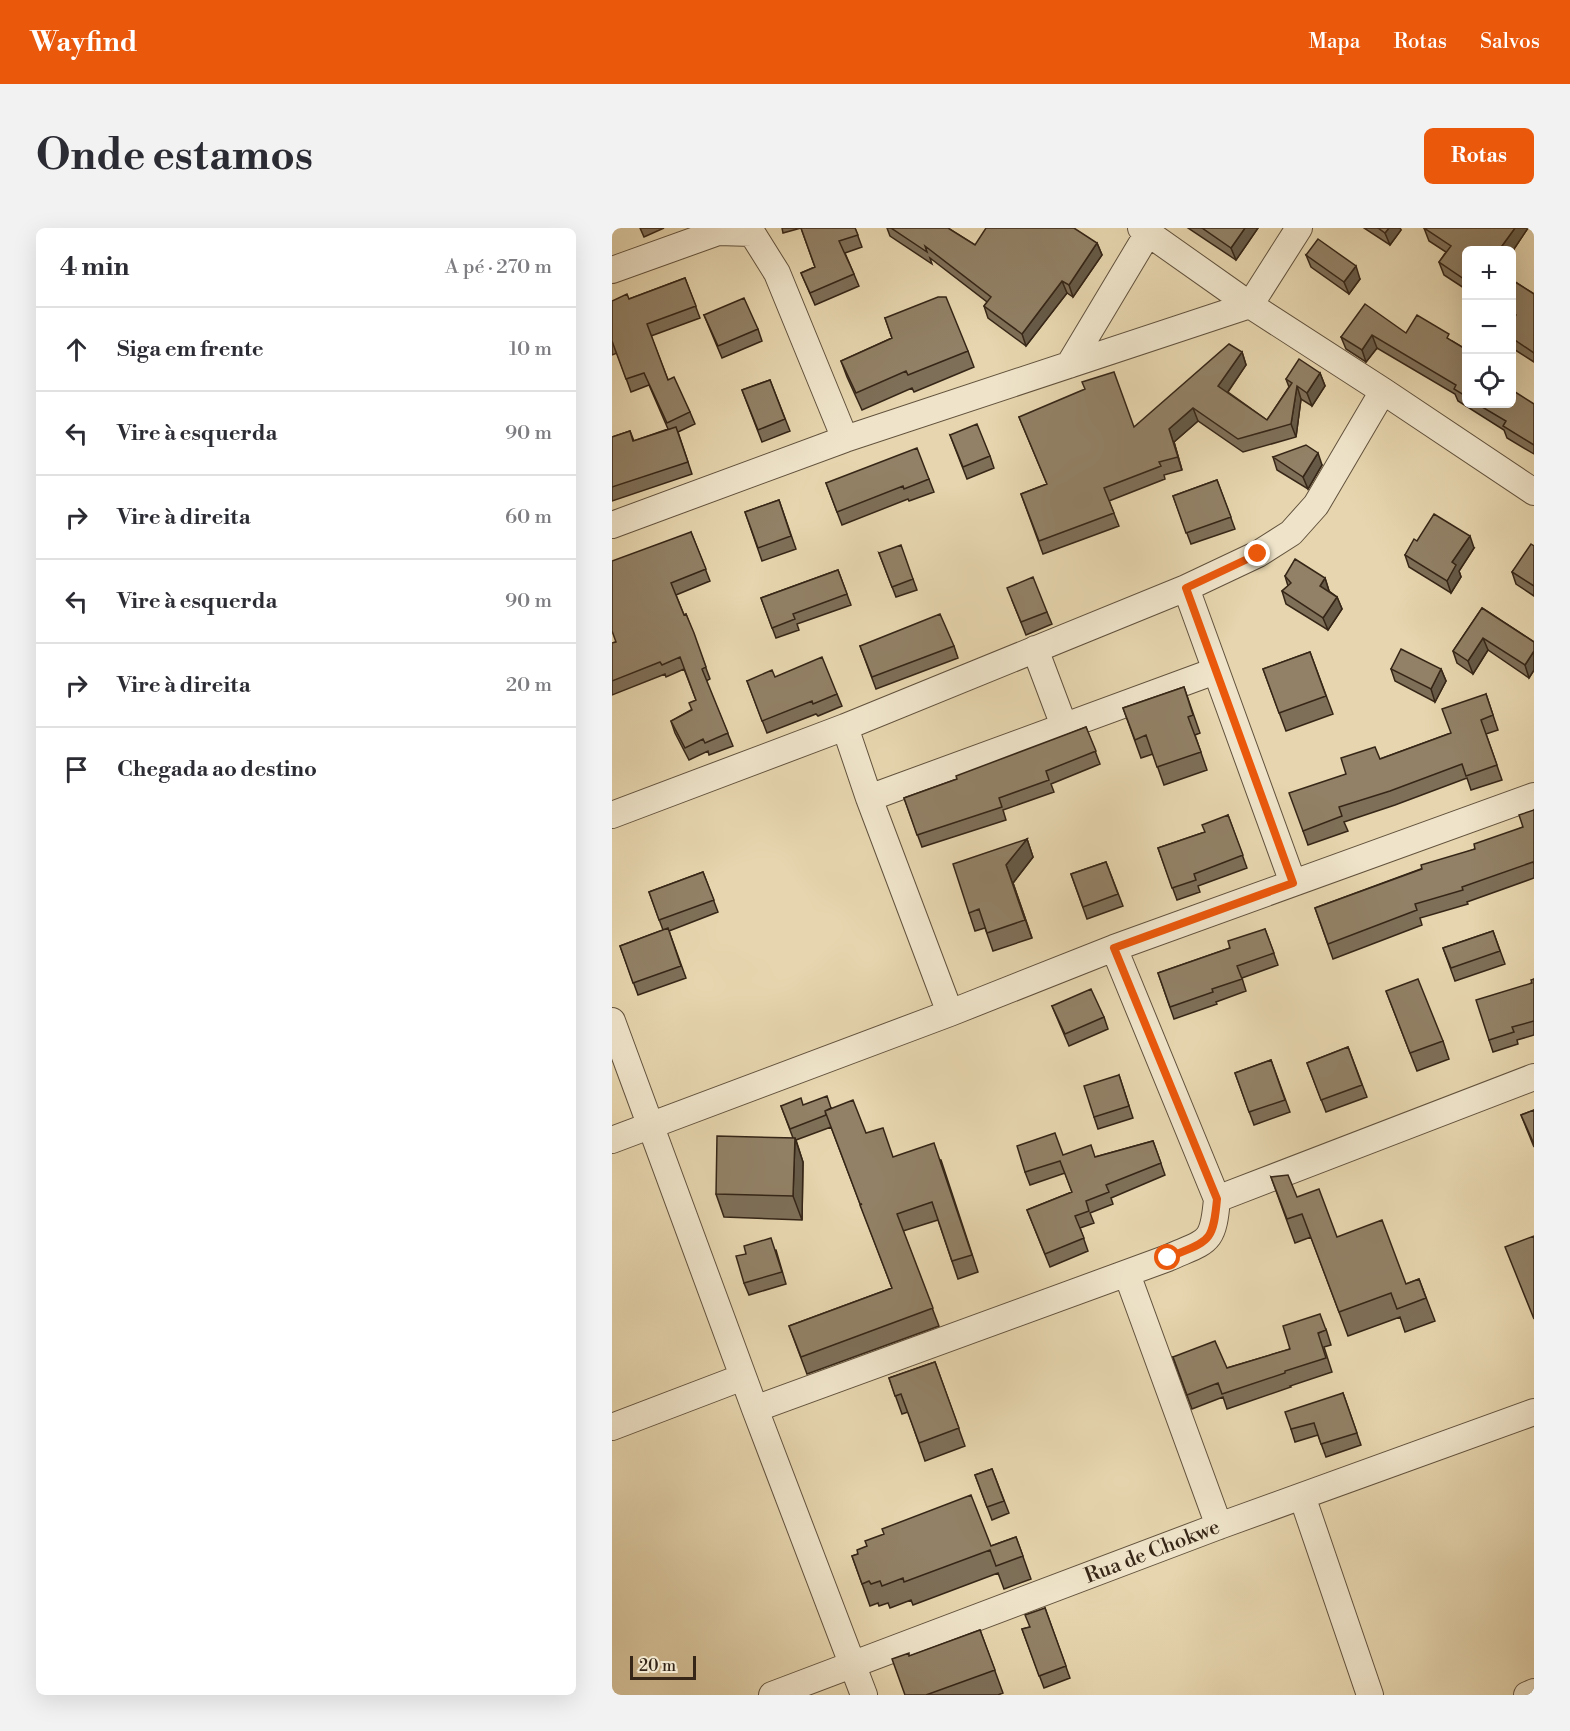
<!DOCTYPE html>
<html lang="pt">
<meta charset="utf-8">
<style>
body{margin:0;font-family:"Libre Bodoni",serif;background:#f2f2f3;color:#2b2b33}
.controls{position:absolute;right:18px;top:18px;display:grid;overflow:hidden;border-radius:9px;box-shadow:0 6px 24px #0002}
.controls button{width:54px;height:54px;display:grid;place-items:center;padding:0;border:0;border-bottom:2px solid #e1e1e2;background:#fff;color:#2b2b33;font:30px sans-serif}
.scale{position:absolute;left:18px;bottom:15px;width:66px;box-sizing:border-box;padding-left:6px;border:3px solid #362617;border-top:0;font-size:16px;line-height:21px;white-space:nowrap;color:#362617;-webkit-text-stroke:4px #efe4ca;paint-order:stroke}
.stop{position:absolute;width:18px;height:18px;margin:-14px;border:4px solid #ea580c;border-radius:50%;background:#fff}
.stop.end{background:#ea580c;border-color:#fff;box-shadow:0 2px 6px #0008}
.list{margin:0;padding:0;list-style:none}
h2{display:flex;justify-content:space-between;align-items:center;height:78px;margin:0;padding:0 24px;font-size:26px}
h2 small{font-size:20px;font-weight:400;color:#7c7c81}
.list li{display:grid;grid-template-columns:39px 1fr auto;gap:18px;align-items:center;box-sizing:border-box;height:84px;padding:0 24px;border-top:2px solid #e1e1e2}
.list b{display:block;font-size:22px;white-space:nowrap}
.list em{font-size:20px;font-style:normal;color:#7c7c81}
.icon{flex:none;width:33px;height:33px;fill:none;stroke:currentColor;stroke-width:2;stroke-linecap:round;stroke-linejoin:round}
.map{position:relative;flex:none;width:922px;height:1467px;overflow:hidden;border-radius:9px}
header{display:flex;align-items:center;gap:36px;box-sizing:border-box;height:84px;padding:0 30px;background:#ea580c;color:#fff}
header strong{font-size:28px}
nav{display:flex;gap:33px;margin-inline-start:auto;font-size:21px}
.intro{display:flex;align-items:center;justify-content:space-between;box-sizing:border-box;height:144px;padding:0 36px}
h1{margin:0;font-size:42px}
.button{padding:15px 27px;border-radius:9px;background:#ea580c;color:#fff;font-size:21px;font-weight:700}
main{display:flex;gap:36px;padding:0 36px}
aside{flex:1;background:#fff;border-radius:9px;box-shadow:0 6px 24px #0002}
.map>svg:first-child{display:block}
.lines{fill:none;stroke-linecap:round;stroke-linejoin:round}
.minor-casing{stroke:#62523d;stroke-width:28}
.minor{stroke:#efe4ca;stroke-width:26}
.wall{fill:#7e6f58;stroke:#362617;stroke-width:1.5}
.shaded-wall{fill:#665a47;stroke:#362617;stroke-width:1.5}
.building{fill:#928166;stroke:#362617;stroke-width:1.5}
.route{stroke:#ea580c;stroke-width:8}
.labels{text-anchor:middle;stroke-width:5;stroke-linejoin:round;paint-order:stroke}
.street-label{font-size:21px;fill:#362617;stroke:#efe4ca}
</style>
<header>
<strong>Wayfind</strong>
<nav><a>Mapa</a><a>Rotas</a><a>Salvos</a></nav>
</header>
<div class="intro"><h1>Onde estamos</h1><a class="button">Rotas</a></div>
<main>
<aside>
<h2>4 min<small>A pé · 270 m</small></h2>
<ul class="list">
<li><svg class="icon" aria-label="ahead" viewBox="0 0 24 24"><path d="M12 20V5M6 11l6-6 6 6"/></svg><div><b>Siga em frente</b></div><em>10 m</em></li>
<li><svg class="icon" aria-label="left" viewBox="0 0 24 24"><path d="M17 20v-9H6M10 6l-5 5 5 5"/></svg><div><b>Vire à esquerda</b></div><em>90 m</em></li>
<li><svg class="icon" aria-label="right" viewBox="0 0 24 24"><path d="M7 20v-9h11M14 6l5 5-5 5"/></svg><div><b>Vire à direita</b></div><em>60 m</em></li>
<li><svg class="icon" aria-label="left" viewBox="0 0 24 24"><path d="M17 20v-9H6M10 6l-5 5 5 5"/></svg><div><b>Vire à esquerda</b></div><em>90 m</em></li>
<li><svg class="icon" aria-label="right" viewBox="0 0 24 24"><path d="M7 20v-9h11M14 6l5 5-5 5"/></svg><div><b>Vire à direita</b></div><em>20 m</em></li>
<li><svg class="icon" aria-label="arrive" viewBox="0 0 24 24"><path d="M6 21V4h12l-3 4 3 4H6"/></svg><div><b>Chegada ao destino</b></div></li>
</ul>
</aside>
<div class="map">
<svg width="922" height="1467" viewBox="0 0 922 1467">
<rect width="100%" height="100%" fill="#e6d5ae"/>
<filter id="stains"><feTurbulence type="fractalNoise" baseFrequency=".00333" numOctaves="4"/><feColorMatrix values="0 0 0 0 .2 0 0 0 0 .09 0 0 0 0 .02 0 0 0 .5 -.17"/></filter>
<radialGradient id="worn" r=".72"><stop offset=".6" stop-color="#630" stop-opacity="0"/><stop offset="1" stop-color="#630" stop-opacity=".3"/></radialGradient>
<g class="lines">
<g class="minor-casing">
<path id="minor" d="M529 0 638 77 771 163 922 264
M0 42 106 4 140 5 165 45 233 211
M457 137 536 5
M0 297 233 211 638 77 687 0
M574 360 681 655
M423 421 452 498
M233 499 257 570 338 785
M257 570 603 443
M0 587 233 499 574 360 646 326 679 305 704 277 771 163
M0 793 143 1181 252 1467
M0 912 338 785 502 720 922 568
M605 971 922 849
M515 1046 607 1298
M143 1181 556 1030C596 1012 601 1017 605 971L502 720
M0 1199 131 1149
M690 1268 758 1467
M160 1467 607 1298 922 1184
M915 1467 922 1464"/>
</g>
<use href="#minor" class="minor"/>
</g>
<path class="wall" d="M28 0H52L32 9Z
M170 0H243L250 19 233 25 247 58 203 77 189 45 203 39 189 0 171 5Z
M275 0H336L363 17 485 15 490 27 461 69 455 65 414 118 376 90 372 78 375 74 318 30 320 36 278 8Z
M576 0H646L624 32Z
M752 0H788L789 2 778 17Z
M812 0H916L900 24V22H855V62L832 47 827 34 834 24 817 13Z
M694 27 748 51 737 66 699 39Z
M73 50 88 90 39 108 56 152 78 184 83 196 66 204 80 246 0 273V209L18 203 22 213 56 201 37 157 19 164 5 125 0 127V73L17 71Z
M900 52 922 66V134L900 120Z
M92 87 146 101 150 113 110 130Z
M273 90 356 123 362 139 302 164 300 160 250 182 235 149 229 133 280 110Z
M794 105 840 113 855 122V176H922V226L895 210 892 202 846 173 843 166 765 120 754 134 734 121 729 109Z
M630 124 634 137 616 164 655 192 677 159 674 151 708 145 713 158 700 178 689 171 684 209 631 224 586 193 562 214 570 242 552 247 553 251 497 273 507 298 431 326 409 266 435 256 407 189 522 199Z
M158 152 178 203 150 214 130 162Z
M338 207 378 228 382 240 355 251Z
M661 229 710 237 696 261 665 242Z
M317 251 322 264 297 273 296 271 230 297 214 255Z
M605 252 623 301 579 316 561 268Z
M167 272 184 321 150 333 133 284Z
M79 304 98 353 64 367 72 387 74 386 98 451 94 453 121 518 97 527 96 523 77 532 63 505 59 493 79 482 84 472 72 441 54 449 53 446 0 467V415L4 414Z
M922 318V368L904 356 900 344Z
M862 320 847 343 849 349 839 365 797 339 793 327Z
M267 325 301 351 305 362 284 369Z
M226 342 239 377 185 396 187 402 164 410 149 370Z
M673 348 713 350 717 363 725 369 730 381 716 402 674 376 670 363 676 358Z
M400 372 435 384 440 396 414 407Z
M870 380 922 414V442L917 450 876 422 861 446 845 435 841 423Z
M248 418H342L346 430 264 461Z
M698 424 721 486 674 503 651 441Z
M779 441H829L834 453 823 474 783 453Z
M135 453 225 466 230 478 206 488 204 486 155 505Z
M572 459 588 505 583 507 595 542 552 557 541 526 529 530 511 480Z
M874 466 886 502 874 506 890 552 859 562 855 550 783 577 732 594 736 603 696 617 691 603 734 546 768 531 839 505Z
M474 499 488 536 439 556 442 564 391 582 394 592 310 619 292 570 345 551Z
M922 582V650L855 674 856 676 808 690 810 697 721 731 703 680 863 621 911 599Z
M616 587 635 640 586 658 588 664 565 672 546 620 593 604Z
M415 611 421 629 401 655 420 710 381 723 373 700 363 703 357 685Z
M494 634 511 678 475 691 459 646Z
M91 644 106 684 57 703 74 750 26 767 8 718 51 702 37 664Z
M653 701 666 737 630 750 634 763 604 774 605 776 562 791 546 745 618 720Z
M881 703 893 736 843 753 831 720Z
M922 751V807L905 812 906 816 881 824 877 812Z
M774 763 831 813 837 831 805 843Z
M440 778 492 789 496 801 457 818Z
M736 819 755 869 714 884 695 835Z
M659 832 678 884 642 897 623 845Z
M507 847 521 890 486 901 482 889Z
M191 877 219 880 254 905 281 929 329 932 366 1044 346 1051 326 992 291 1003 327 1098 195 1146 177 1098 280 1060 219 899 184 912 191 934 190 992 112 989 104 966 181 910 169 878Z
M922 882V919L909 887Z
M541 913 553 947 499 970 501 976 478 985 482 995 468 1000 476 1023 438 1039 415 982 460 964 453 945 418 957 413 944 451 927 483 929Z
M659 949 685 969 725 1009 794 1056 807 1051 823 1093 793 1104 788 1089 736 1108 699 1009 683 1015Z
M164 1022 174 1056 137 1067 132 1055 134 1026Z
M714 1101 719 1117 712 1119 720 1144 678 1158 679 1159 615 1181 611 1169 580 1181 561 1129 615 1140 678 1121Z
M323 1134 353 1218 313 1233 296 1184 290 1186 277 1150Z
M731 1165 749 1217 714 1229 706 1207 683 1214 679 1201Z
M380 1241 397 1285 380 1292 363 1247Z
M404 1309 419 1351 392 1361 386 1345 301 1377 299 1372 278 1380 276 1375 267 1378 266 1375 258 1378 240 1328 246 1326 255 1319 379 1318Z
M433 1380 458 1450 432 1460 410 1401 418 1399Z
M368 1402 391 1465 386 1467H293L298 1428Z"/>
<path class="shaded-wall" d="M633 0H646L624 32 619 20Z
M777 0H788L789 2 778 17 773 5Z
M903 0H916L900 24V22H887Z
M485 15 490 27 461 69 457 57Z
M744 38 748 51 737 66 732 54Z
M450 53 455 65 414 118 410 106Z
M760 107 765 120 754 134 750 122Z
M630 124 634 137 611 171 606 158Z
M708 145 713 158 700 178 695 165Z
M685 158 689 171 684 209 679 196Z
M581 180 586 193 562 214 570 242 557 201Z
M706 225 710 237 696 261 691 249Z
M858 308 862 320 847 343 849 349 839 365 835 353 840 334Z
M713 350 717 363 713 370 708 358Z
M725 369 730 381 716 402 711 390Z
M871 410 876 422 861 446 856 433Z
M922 423V442L917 450 913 437Z
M829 441 834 453 823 474 819 461Z
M415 611 421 629 401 655 420 710 394 637Z
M183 910 191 934 190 992 181 968Z"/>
<path class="building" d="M189 0H243L246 7 227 13 242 46 198 65 189 45 203 39Z
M279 0H336L363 17 374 0H462L485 15 457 57 450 53 410 106 372 78 379 69 313 18 315 24Z
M590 0H633L619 20Z
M766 0H777L773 5Z
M812 0H903L887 22H855V53L827 34 839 18Z
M706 11 744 38 732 54 694 27Z
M73 50 84 78 35 96 56 152 62 149 78 184 55 195 32 145 14 151 0 113V73L15 66 17 71Z
M900 52 922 66V125L900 110V94L904 87 900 84Z
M326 69H334L356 123 296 147 294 143 244 165 229 133 280 110 273 90Z
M132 70 146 101 106 118 92 87Z
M753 76 794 105 805 87 837 106 835 110 855 122V169L842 161 844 157 760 107 750 122 729 109Z
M617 116 630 124 606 158 655 192 680 155 674 151 687 131 708 145 695 165 685 158 679 196 626 211 581 180 557 201 566 229 547 234 549 238 492 260 502 285 427 313 409 266 435 256 407 189 473 161 470 154 502 144 522 199Z
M158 152 173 191 146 202 130 162Z
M900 162 922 176V217L891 198 894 193 865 176H900Z
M365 196 378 228 351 239 338 207Z
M64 199 76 234 0 259V209L18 203 21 213Z
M694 217 706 225 691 249 661 229Z
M305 220 317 251 292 261 291 258 225 284 214 255Z
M605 252 619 289 574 305 561 268Z
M167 272 179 308 146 320 133 284Z
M822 286 858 308 840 334 844 337 835 353 793 327 802 311 805 313Z
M79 304 94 341 59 355 72 387 74 386 82 405 94 439 90 441 116 505 93 515 91 511 73 520 59 493 80 482 77 475 84 472 68 429 50 437 48 434 0 453V415L4 414 0 403V333Z
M919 316 922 318V358L900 344Z
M289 317 301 351 280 359 267 325Z
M683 331 713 350 708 358 725 369 711 390 670 363 679 355 673 348Z
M226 342 235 366 181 386 183 391 160 400 149 370Z
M421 349 435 384 409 394 395 360Z
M870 380 922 414V423L913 437 871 410 856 433 841 423Z
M328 386 342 418 260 449 248 418Z
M789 421 829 441 819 461 779 441Z
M698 424 714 468 667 485 651 441Z
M210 429 225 466 201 476 200 473 150 493 135 453 160 442 163 449Z
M572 459 581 487 576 489 589 524 545 539 534 507 523 512 511 480Z
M874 466 881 487 869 492 885 537 854 548 850 536 778 563 727 579 730 588 691 603 677 565 734 546 729 530 763 519 768 531 839 505 830 481Z
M474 499 484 523 434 543 437 552 387 570 390 579 305 607 292 570 345 551 344 548Z
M922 582V636L921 634 850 659 851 662 803 676 805 682 716 716 703 680 810 641 809 637 863 621 862 616 911 599 907 587Z
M616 587 631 627 582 646 584 652 560 660 546 620 593 604 590 597Z
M415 611 394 637 413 692 375 705 367 681 357 685 341 636Z
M494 634 506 666 471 679 459 646Z
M91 644 102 672 47 692 37 664Z
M56 700 69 738 21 755 8 718Z
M653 701 662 725 625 738 630 751 600 761 601 764 558 779 546 745 618 720 616 713Z
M881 703 888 723 839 740 831 720Z
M806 751 831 813 798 825 774 763Z
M922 751V793L900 799 902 804 877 812 864 772 920 755 919 752Z
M479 761 492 789 453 806 440 778Z
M736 819 750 857 709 872 695 835Z
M659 832 673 872 637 884 623 845Z
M507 847 517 878 482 889 472 858Z
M215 868 219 880 213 883 214 887 178 901 169 878 189 870 191 877Z
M241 872 254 905 271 900 281 929 322 915 360 1027 340 1033 320 974 285 986 321 1080 189 1129 177 1098 280 1060 248 977 250 976H248L213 883Z
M922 882V916L909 887Z
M443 905 451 927 479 917 483 929 541 913 549 935 494 957 497 964 474 973 477 983 463 988 472 1010 433 1026 415 982 460 964 448 933 413 944 405 918Z
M105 908 183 910 181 968 104 966Z
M676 947 685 969 707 961 725 1009 770 992 794 1056 807 1051 814 1070 785 1081 779 1065 727 1084 690 986 675 991 659 949Z
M922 1008V1091L893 1019Z
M159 1010 170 1044 132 1055 124 1028 134 1026 132 1018Z
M708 1086 714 1102 706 1105 714 1130 673 1143V1145L610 1166 606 1155 575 1167 561 1129 603 1113 615 1140 678 1121 671 1098Z
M323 1134 347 1200 307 1215 289 1166 283 1168 277 1150Z
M731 1165 745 1205 709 1216 702 1195 679 1201 673 1184Z
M380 1241 392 1273 375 1279 363 1247Z
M359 1267 379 1318 404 1309 411 1328 384 1338 378 1322 292 1354 291 1350 270 1358 268 1353 259 1356 257 1353 250 1356 240 1328 246 1326 245 1322 255 1318 253 1313 272 1306 270 1301Z
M433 1380 454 1438 427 1448 410 1401 418 1399 413 1387Z
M368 1402 383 1442 314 1467H293L280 1431 297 1425V1428Z"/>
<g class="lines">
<path class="route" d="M556 1030C596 1012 601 1017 605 971L502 720 681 655 574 360 646 326"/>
</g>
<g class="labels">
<g class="street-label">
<text transform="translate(540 1323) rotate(-21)" y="7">Rua de Chokwe</text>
</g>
</g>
<rect width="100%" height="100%" filter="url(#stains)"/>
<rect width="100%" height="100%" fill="url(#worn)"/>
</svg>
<div class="controls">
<button>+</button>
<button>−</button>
<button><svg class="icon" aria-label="locate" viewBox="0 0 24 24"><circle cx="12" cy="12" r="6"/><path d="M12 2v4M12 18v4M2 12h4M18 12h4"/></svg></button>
</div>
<div class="scale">20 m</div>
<div class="stop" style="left:556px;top:1030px"></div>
<div class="stop end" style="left:646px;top:326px"></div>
</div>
</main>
